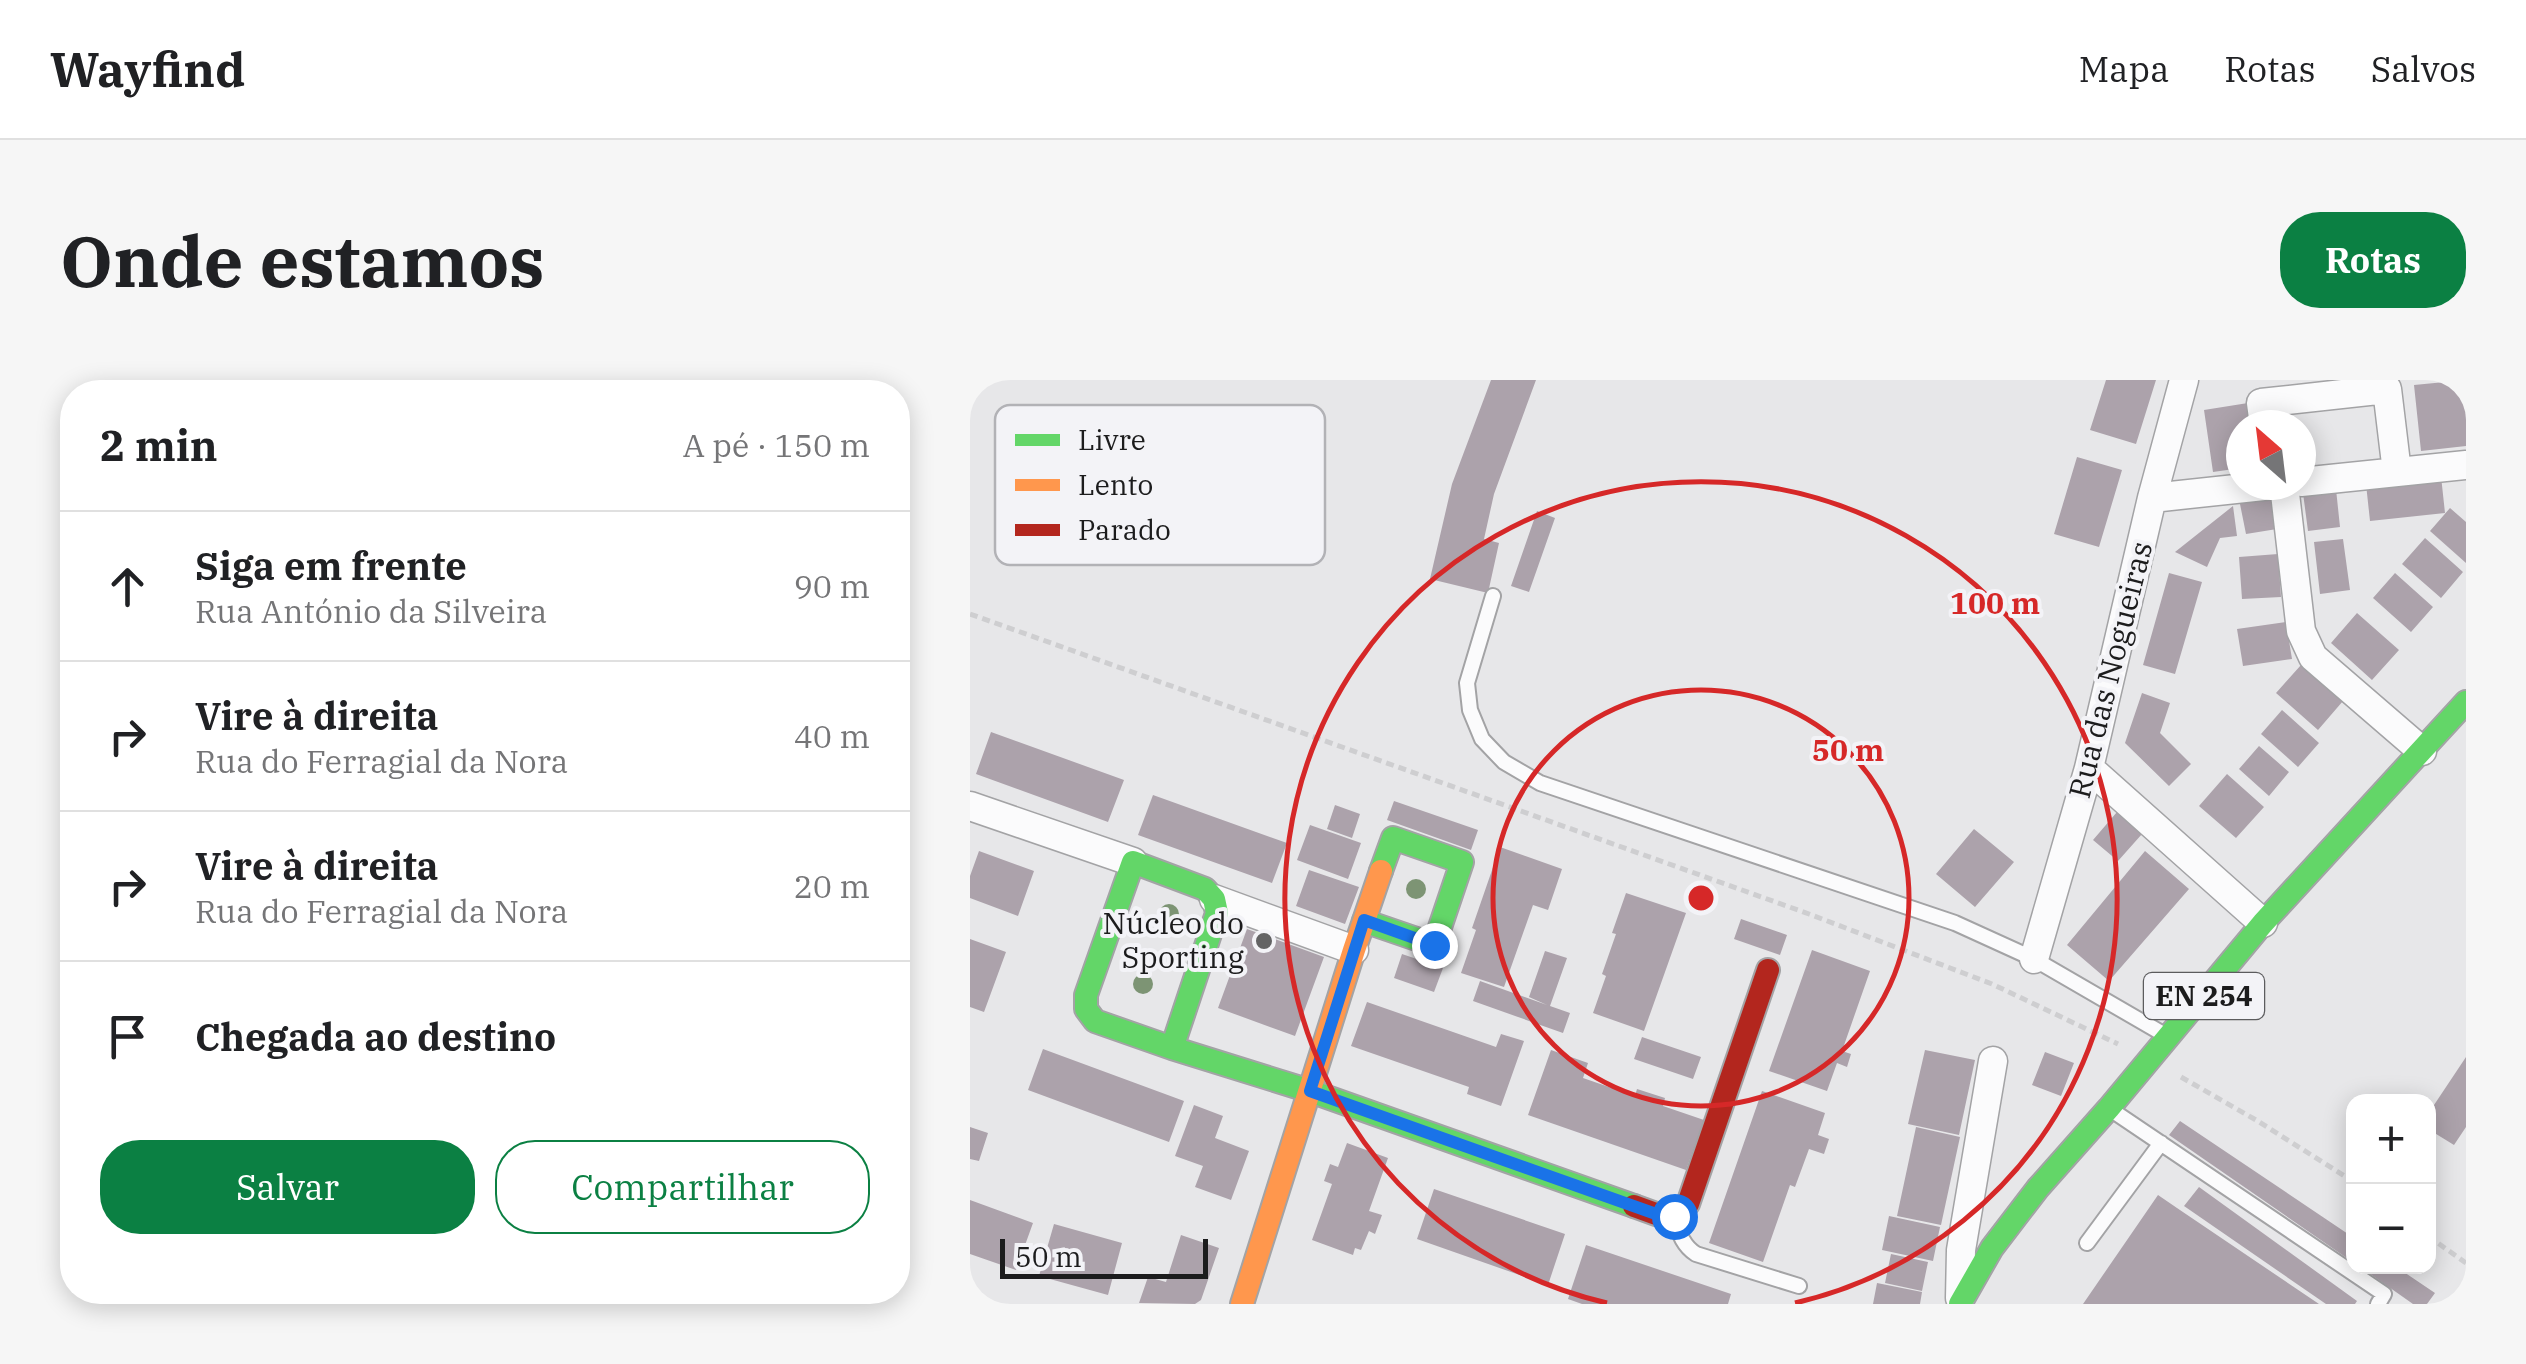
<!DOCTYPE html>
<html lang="pt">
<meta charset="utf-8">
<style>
body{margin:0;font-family:"IBM Plex Serif",serif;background:#f6f6f6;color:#202124}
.controls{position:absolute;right:30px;bottom:30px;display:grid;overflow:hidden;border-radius:20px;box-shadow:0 5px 25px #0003}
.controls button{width:90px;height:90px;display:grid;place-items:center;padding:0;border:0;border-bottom:2px solid #e0e0e0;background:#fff;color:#202124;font:50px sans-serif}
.compass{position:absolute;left:1256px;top:30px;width:90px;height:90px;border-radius:50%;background:#fff;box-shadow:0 5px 25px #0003;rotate:332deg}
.scale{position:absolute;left:30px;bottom:25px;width:208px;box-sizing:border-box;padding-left:10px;border:5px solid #1c1c1d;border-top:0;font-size:28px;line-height:35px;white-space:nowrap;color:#1c1c1d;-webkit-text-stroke:8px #f3f3f7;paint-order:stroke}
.stop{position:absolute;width:30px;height:30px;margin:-22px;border:8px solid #1a73e8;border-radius:50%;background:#fff}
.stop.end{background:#1a73e8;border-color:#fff;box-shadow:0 2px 10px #0008}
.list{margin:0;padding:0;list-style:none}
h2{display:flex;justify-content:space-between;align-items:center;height:130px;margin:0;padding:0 40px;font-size:42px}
h2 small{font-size:32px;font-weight:400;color:#757577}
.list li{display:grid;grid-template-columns:65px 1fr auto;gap:30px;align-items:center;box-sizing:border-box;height:150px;padding:0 40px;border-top:2px solid #e0e0e0}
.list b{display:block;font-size:38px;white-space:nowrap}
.list p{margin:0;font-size:32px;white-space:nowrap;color:#757577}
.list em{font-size:32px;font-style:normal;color:#757577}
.actions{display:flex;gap:20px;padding:30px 40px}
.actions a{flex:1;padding:22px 0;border:2px solid #0b8043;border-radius:40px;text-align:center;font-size:35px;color:#0b8043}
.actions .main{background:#0b8043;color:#fff}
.icon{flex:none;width:55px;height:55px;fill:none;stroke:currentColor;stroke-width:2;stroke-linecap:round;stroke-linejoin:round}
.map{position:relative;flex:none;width:1496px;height:924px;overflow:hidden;border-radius:40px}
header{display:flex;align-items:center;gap:60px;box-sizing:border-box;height:140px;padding:0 50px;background:#fff;border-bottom:2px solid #e0e0e0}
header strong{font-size:48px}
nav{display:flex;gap:55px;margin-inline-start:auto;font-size:35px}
.intro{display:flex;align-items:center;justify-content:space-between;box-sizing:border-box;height:240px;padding:0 60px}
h1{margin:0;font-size:70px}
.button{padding:25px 45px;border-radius:40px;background:#0b8043;color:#fff;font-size:35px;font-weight:700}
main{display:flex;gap:60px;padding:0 60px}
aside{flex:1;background:#fff;border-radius:40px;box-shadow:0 5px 25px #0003}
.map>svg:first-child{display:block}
.building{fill:#aca2ab}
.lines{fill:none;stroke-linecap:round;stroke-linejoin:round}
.lane-casing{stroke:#a3a3a5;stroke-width:18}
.street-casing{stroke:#a3a3a5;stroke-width:31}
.fast-casing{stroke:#a3a3a5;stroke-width:26}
.slow-casing{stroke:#a3a3a5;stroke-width:26}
.jam-casing{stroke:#a3a3a5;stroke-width:26}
.path{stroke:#ceced0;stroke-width:5;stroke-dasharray:8 5;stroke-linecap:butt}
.lane{stroke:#fbfbfc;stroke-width:14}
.street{stroke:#fbfbfc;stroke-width:28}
.fast{stroke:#63d668;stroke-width:22}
.slow{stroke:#ff974d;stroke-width:22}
.jam{stroke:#b3261e;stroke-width:22}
.tree{fill:#7d9474}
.route{stroke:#1a73e8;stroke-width:12}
.ring{fill:none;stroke:#d62828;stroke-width:5}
.poi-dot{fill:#636364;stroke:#f3f3f7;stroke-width:4}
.labels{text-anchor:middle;stroke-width:8;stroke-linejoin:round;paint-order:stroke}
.shield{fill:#f3f3f7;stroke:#5c5c5e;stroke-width:2.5}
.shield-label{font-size:28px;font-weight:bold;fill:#1c1c1d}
.street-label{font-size:30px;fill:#1c1c1d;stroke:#f3f3f7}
.poi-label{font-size:30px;fill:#1c1c1d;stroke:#f3f3f7;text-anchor:end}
.key{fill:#f3f3f7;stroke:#b2b2b6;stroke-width:2.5}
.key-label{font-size:28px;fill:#1c1c1d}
.centre{fill:#d62828;stroke:#f3f3f7;stroke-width:5}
.ring-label{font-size:30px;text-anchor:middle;font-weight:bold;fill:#d62828;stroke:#f3f3f7;stroke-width:8;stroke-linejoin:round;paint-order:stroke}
</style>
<header>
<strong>Wayfind</strong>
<nav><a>Mapa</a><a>Rotas</a><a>Salvos</a></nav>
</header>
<div class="intro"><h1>Onde estamos</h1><a class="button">Rotas</a></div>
<main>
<aside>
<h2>2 min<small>A pé · 150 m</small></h2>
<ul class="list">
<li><svg class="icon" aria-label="ahead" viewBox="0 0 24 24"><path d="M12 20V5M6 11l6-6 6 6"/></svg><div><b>Siga em frente</b><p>Rua António da Silveira</p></div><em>90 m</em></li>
<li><svg class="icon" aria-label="right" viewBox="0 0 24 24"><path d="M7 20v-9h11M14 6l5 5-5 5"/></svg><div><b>Vire à direita</b><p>Rua do Ferragial da Nora</p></div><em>40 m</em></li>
<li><svg class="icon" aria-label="right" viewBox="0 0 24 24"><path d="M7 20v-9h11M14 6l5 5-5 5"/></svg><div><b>Vire à direita</b><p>Rua do Ferragial da Nora</p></div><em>20 m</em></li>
<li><svg class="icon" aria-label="arrive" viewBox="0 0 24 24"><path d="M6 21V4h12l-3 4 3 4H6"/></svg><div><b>Chegada ao destino</b></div></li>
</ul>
<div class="actions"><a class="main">Salvar</a><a>Compartilhar</a></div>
</aside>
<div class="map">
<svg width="1496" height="924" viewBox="0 0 1496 924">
<rect width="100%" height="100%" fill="#e7e7e9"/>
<path class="building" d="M521 0H566L524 114 514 159 529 163 518 213 460 199 482 104Z
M1136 0H1186L1166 64 1120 50Z
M1496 0V66L1451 71 1444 5Z
M1278 23 1281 45H1271V88L1243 92 1234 30Z
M1107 77 1152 90 1129 167 1084 154Z
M1471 96 1475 133 1400 141 1396 104Z
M1366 109 1370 147 1338 151 1333 113Z
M1301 114 1307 149 1276 154 1269 119Z
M1263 126 1267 156 1250 158 1237 187 1205 172Z
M1480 128 1496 142V183L1460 151Z
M567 131 585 138 559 212 541 206Z
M1455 158 1493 192 1471 218 1432 184Z
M1373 159 1380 210 1350 214 1344 162Z
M1308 174 1311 217 1272 219 1269 177Z
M1199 193 1232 202 1205 294 1173 285Z
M1425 193 1463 227 1441 252 1403 218Z
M1387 233 1429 270 1402 300 1361 263Z
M1316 242 1322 279 1273 286 1267 249Z
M1331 285 1373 321 1348 350 1306 313Z
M1172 313 1200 323 1190 353 1221 384 1199 406 1155 363Z
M1312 330 1349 363 1328 387 1291 354Z
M21 352 154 400 138 442 6 394Z
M1289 366 1319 392 1299 416 1269 389Z
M1257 394 1294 427 1266 458 1229 426Z
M183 415 317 463 302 503 168 455Z
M424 421 508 450 501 470 417 440Z
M365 425 390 434 382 458 357 449Z
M1147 432 1172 454 1148 481 1123 460Z
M340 445 391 463 378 499 327 480Z
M1004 449 1044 482 1005 527 966 494Z
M530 467 592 489 578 530 563 525 534 607 491 593 506 550 502 548Z
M9 471 64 491 48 536 0 518V496Z
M1175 471 1219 509 1139 601 1097 565Z
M339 490 389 507 375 544 326 526Z
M656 513 716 533 674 651 623 633 636 596 632 594 646 554 642 553Z
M771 539 817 555 810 575 764 559Z
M277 549 354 577 325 656 248 628Z
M0 559 36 572 14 632 0 627Z
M842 570 900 591 872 671 881 674 877 687 867 683 857 711 799 691Z
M575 571 597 578 580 626 600 633 593 653 503 621 510 601 577 625 559 617Z
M432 574 473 588 464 612 424 598Z
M397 622 526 667 531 654 554 661 531 726 497 714 499 707 381 666Z
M672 657 731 677 723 699 664 679Z
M73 669 214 721 199 762 58 710Z
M581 670 618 683 613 698 665 716 667 709 695 718 693 726 734 740 716 790 558 735Z
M955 670 1005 680 989 755 938 744Z
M1075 672 1104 683 1091 716 1062 705Z
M1496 677V747L1484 765 1458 749V734Z
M792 711 855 733 848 755 859 759 854 774 839 769 825 807 820 805 793 882 739 863Z
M224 725 253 736 245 758 279 771 261 820 225 807 233 786 205 776Z
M1210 741 1384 858V883L1199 755Z
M0 747 18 753 9 781 0 779Z
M946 747 990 757 971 845 927 836Z
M377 763 418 778 399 831 412 835 405 854 399 851 391 870 385 868 383 875 342 860 362 804 354 801 360 784 368 787Z
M1229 807 1387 921 1385 924H1356L1214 826Z
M464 809 595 854 578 905 447 859Z
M1188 815 1207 828 1349 924H1113Z
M0 820 63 843 46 890 0 874Z
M919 836 970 847 963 881 912 870Z
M84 844 152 863 138 915 69 896Z
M211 855 249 868 231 920 225 924 169 923 178 897 196 902Z
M616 865 761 914 758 924H612L598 919Z
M921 874 958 882 952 911 915 903Z
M1389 886H1425L1465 913 1457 924H1443Z
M907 903 952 912 950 924H903Z"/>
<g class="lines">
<g class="lane-casing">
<path id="lane" d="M523 216 497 303 500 330 512 359 534 382 570 403 985 543 1064 579 1195 655
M1143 731 1414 914 1408 924
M704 837C709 852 712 865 726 874L829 906
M1117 863 1191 763"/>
</g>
<g class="street-casing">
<path id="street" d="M1294 45 1291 23 1417 9 1427 92
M1331 102 1496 85
M1314 105 1331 251 1343 277 1452 371
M1182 118 1303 105
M1119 388 1293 543
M0 426 163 482
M244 519 384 570
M1064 579 1119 388 1182 118 1214 0
M990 918 991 870 1023 681"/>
</g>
<g class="fast-casing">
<path id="fast" d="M394 541 464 565 492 482 423 458 411 491
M202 668 247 533 244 519 235 509 163 482 116 615V629L125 641 202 668 340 711 664 826
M990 924 1022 868 1068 808 1139 728 1293 543 1496 322"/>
</g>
<g class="slow-casing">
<path id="slow" d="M272 924 384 570 411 491"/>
</g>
<g class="jam-casing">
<path id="jam" d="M664 826 686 834 704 836 718 824 798 590"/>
</g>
<path class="path" d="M0 234 839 534 1022 604 1148 664
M1211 697 1286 740 1384 802
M1458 856 1496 883"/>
<use href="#lane" class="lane"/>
<use href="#street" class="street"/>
<use href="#fast" class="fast"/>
<use href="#slow" class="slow"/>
<use href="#jam" class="jam"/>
</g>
<g class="tree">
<circle cx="446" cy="509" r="10"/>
<circle cx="199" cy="534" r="10"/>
<circle cx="173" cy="604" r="10"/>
</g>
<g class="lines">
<path class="route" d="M464 565 394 540 340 711 686 834 704 836"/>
</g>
<g class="ring">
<circle cx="731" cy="518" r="208"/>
<path d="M637 923A416 416 0 1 1 825 923"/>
</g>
<circle class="poi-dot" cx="294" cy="561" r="10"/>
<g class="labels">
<rect class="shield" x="1174" y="593" width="120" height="46" rx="8"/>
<g class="shield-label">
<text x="1234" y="626">EN 254</text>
</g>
<g class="street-label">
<text transform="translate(1141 290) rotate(-76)" y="10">Rua das Nogueiras</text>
</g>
<g class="poi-label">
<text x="274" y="554">Núcleo do<tspan x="274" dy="34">Sporting</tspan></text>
</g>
</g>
<rect x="25" y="25" width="330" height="160" rx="15" class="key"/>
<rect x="45" y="54" width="45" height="12" fill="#63d668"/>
<rect x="45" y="99" width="45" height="12" fill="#ff974d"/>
<rect x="45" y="144" width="45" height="12" fill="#b3261e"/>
<g class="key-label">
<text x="108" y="70">Livre</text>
<text x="108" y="115">Lento</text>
<text x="108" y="160">Parado</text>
</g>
<circle cx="731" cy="518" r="15" class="centre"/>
<g class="ring-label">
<text x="1025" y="234">100 m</text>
<text x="878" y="381">50 m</text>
</g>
</svg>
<div class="controls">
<button>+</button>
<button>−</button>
</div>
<svg class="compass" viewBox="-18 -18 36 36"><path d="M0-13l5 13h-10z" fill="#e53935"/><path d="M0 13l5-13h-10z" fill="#757577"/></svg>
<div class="scale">50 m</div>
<div class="stop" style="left:704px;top:836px"></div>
<div class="stop end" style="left:464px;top:565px"></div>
</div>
</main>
